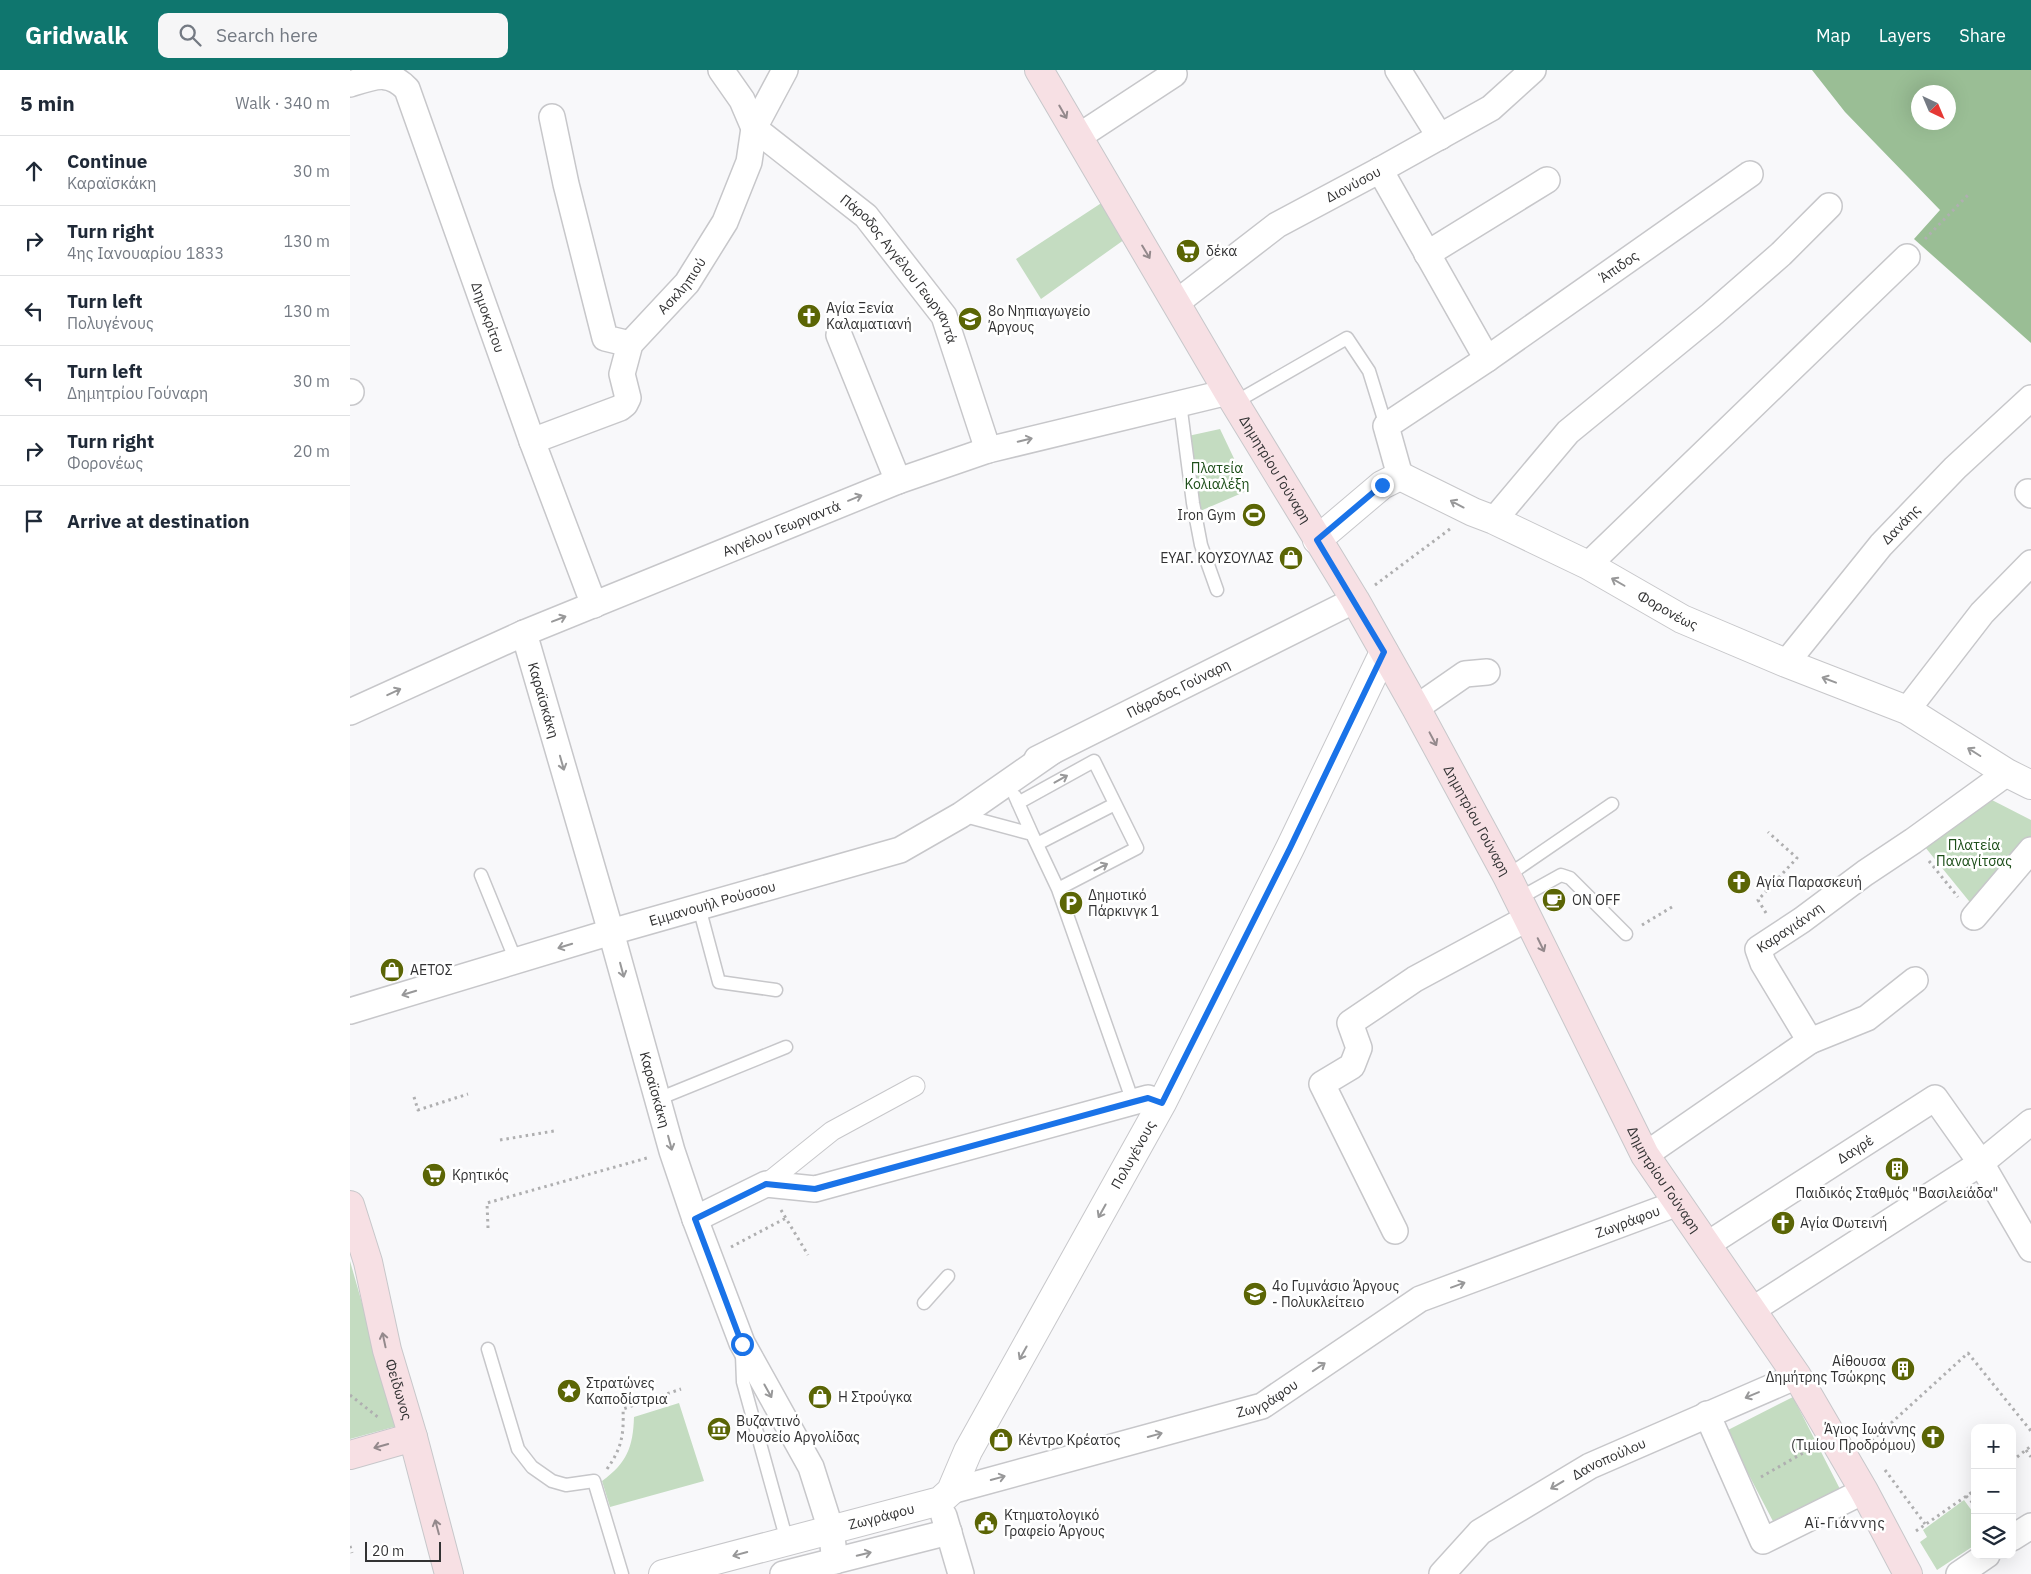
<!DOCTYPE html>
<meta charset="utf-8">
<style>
body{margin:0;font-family:"IBM Plex Sans",sans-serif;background:#f6f6f7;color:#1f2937}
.controls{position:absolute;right:15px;bottom:15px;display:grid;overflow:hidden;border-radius:10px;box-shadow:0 5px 20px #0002}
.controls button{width:45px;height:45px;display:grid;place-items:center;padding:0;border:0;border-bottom:1px solid #e0e1e3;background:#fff;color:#1f2937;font:25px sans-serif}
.compass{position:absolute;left:1561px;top:15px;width:45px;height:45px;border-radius:50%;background:#fff;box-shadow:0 5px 20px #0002;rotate:136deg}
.scale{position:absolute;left:15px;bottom:12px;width:76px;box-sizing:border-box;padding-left:5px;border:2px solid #323233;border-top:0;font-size:14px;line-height:18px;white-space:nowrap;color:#323233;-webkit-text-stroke:4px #fff;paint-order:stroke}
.stop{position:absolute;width:15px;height:15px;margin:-11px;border:4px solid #1a73e8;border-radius:50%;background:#fff}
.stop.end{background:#1a73e8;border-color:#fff;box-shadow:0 1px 5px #0008}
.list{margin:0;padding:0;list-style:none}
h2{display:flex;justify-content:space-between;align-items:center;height:65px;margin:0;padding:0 20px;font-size:21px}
h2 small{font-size:16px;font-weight:400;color:#747a83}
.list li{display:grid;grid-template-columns:32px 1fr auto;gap:15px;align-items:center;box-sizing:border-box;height:70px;padding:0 20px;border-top:1px solid #e0e1e3}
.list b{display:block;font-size:19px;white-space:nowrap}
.list p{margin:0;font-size:16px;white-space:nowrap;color:#747a83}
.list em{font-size:16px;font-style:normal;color:#747a83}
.icon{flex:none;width:28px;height:28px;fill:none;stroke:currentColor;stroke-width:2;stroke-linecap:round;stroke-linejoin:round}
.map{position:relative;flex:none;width:1681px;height:1504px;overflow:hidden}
header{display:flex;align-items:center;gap:30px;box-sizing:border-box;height:70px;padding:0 25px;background:#0f766e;color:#fff}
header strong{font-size:24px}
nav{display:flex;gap:28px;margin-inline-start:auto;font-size:18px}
.search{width:350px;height:45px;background:#f6f6f7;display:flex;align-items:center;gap:12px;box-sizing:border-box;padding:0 18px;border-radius:10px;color:#747a83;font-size:19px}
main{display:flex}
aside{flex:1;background:#fff}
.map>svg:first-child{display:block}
.green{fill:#c4dcc1}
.forest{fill:#9abe95;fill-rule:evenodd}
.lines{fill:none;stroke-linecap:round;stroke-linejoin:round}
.service-casing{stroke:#c7c7ca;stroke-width:15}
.pedestrian-casing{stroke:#c7c7ca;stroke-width:21}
.minor-casing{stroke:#c7c7ca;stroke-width:28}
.tertiary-casing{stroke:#c7c7ca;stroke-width:30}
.secondary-casing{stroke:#c7c7ca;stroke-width:30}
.path{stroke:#afafb0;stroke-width:3;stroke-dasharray:2.5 4;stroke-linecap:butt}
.service{stroke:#fff;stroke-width:12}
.pedestrian{stroke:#fff;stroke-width:19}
.minor{stroke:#fff;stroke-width:25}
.tertiary{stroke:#fff;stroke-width:28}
.secondary{stroke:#f7e0e4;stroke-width:28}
.oneway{stroke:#94898c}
.oneway2{stroke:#989899}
.route{stroke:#1a73e8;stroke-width:6}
.labels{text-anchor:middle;stroke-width:5;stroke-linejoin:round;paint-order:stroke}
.street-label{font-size:14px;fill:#323233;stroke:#fff}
.poi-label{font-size:14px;fill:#323233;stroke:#fff;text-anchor:start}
.park-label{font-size:14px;fill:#1d4e19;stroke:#fff}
.neighbourhood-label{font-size:15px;letter-spacing:1px;fill:#313132;stroke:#fff}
</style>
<header>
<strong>Gridwalk</strong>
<div class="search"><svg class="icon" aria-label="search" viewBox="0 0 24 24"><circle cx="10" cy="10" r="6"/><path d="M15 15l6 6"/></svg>Search here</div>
<nav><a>Map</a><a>Layers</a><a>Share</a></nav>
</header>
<main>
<aside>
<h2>5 min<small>Walk · 340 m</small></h2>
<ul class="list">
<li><svg class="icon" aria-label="ahead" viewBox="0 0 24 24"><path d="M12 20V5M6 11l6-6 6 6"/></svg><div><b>Continue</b><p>Καραϊσκάκη</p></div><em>30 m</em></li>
<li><svg class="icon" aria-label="right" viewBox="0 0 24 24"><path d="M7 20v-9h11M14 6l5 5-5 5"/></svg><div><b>Turn right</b><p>4ης Ιανουαρίου 1833</p></div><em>130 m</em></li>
<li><svg class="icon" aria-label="left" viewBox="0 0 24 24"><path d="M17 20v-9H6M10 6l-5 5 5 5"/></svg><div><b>Turn left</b><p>Πολυγένους</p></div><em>130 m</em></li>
<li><svg class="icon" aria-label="left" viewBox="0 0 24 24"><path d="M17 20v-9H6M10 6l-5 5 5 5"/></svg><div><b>Turn left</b><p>Δημητρίου Γούναρη</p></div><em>30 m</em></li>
<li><svg class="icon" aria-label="right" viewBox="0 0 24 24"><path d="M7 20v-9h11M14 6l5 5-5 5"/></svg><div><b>Turn right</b><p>Φορονέως</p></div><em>20 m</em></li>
<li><svg class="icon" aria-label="arrive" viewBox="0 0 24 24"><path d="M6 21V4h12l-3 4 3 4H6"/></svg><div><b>Arrive at destination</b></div></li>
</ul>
</aside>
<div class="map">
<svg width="1681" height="1504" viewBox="0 0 1681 1504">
<rect width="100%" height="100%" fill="#f8f8fa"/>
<path class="green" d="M756 130 778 167 691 229 666 189Z
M870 359 899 420 848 442 838 366Z
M1640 729 1681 750V770L1623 836 1575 777Z
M0 1191 47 1356 0 1369Z
M1443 1327 1492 1423 1426 1457 1376 1361Z
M329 1333 354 1411 260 1437 252 1411C277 1393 283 1377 284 1347Z
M1614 1430 1625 1445V1475L1587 1500 1570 1472 1577 1467 1573 1460Z"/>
<path class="forest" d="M1462 0H1681V273L1564 169 1590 140 1495 42ZM1568 22H1598V52H1568Z"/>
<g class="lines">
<g class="service-casing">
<path id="service" d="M830 333 843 433 851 475 867 520
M884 333 997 268 1019 301 1036 356
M665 726 682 764
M668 733 744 691 787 778 708 819
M611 745 682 764 708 819 783 1032
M687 774 765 734
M131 805 166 891
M1157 806 1262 734
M1168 829 1211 805 1220 808 1276 864
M349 837 369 912 426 920
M308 1029 436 977
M574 1233 598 1206
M138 1279 168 1379 182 1397 202 1411 216 1415 244 1411 272 1504
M392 1285 393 1312 437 1471"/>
</g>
<g class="pedestrian-casing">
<path id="pedestrian" d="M416 1114 482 1061 565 1016"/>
</g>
<g class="minor-casing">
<g id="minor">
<path id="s1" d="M371 0 392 30 404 58 516 146 594 246 638 380"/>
<path d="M1048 0 1090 67"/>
<path id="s2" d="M0 14C25 6 39 0 57 19L182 371 244 535"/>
<path d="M202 47 216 114 255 268 280 274"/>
<path d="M728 67 824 4 822 0"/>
<path d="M1030 100 1137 289 1036 356 1050 406"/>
<path d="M1077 184 1197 110"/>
<path id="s3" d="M826 233 927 155 1030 100 1141 38 1183 0"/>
<path d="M489 265 548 411"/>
<path id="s4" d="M1137 289 1400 104"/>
<path d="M0 322H1"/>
<path id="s5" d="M182 371 270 338 275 334 278 328 272 304 280 274 337 213 375 152 399 92 404 58 435 0"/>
<path d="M1678 422 1681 425"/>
<path d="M1144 450 1218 362 1361 245 1431 184 1479 136"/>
<path d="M1238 495 1557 187"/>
<path id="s6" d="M174 563 261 862 322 1081 345 1149 392 1273 461 1397 481 1460 485 1491"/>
<path id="s7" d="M1436 593 1531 475 1605 398 1681 328"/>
<path d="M1066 638 1115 604 1137 602"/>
<path d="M1557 640 1632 543 1681 493"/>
<path id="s8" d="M0 642 174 563 548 411 638 380 878 322"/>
<path id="s9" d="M687 689 1005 530"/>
<path d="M1624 847 1681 780"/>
<path id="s10" d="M0 941 261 862 550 780 611 745 703 681"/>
<path d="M1460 971 1517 948 1565 910"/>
<path id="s11" d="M1295 1085 1460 971 1413 893 1408 879 1452 850 1515 803 1563 771 1657 703"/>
<path d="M345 1149 416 1114 465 1119 783 1032 798 1028 812 1033"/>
<path d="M1045 1161 972 1014 1002 996 1009 978 1000 953 1065 909 1178 848"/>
<path id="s12" d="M1358 1174 1585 1028 1631 1093 1681 1179"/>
<path d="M1402 1240 1631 1093 1681 1052"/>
<path d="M1357 1344 1413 1471 1514 1421"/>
<path id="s13" d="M601 1421 912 1336 1070 1229 1328 1133"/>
<path d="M594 1446 611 1504"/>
<path d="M1662 1468 1681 1456"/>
<path d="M433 1504 599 1462"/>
<path id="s14" d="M1092 1504 1130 1462 1240 1396 1447 1306"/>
<path d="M1609 1504 1637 1485"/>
</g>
</g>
<g class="tertiary-casing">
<g id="tertiary">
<path id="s15" d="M967 470 1032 415 1050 406 1123 442 1144 450 1238 495 1332 549 1436 593 1557 640 1657 703 1681 715"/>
<path id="s16" d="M313 1504 590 1431 601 1421 618 1381 812 1033 940 778 1034 582"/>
</g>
</g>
<g class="secondary-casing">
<g id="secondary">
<path id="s17" d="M689 0 878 322 1005 530 1066 638 1157 806 1295 1085 1447 1306 1514 1421 1558 1504"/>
<path id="s18" d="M0 1135 18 1192 37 1280 63 1367 99 1504"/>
<path d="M0 1385 63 1367"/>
</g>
</g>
<path class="path" d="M1575 169 1618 125
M1025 515 1100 459
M1579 791 1608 827
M1416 843 1408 830 1447 788 1418 762
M1292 855 1322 837
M64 1027 68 1040 118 1024
M150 1070 204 1061
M431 1140 458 1185
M138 1158 137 1133 297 1088
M381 1177 436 1148
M0 1325 29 1348
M1517 1375 1618 1283 1681 1361
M1676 1380 1681 1387
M1662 1391 1681 1376
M257 1399C272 1378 274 1364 273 1339L331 1319
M1535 1400 1575 1454
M1411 1407 1460 1379
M1616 1426 1625 1435
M1566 1461 1625 1420
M0 1476 2 1483"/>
<use href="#service" class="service"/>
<use href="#pedestrian" class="pedestrian"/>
<use href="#minor" class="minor"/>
<use href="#tertiary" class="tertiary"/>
<use href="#secondary" class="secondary"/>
</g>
<defs><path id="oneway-shaft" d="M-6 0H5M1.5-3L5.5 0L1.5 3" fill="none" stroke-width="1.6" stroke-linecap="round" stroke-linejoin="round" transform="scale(1.25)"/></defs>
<g class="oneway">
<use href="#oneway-shaft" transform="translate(713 42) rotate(60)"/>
<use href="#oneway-shaft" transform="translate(796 182) rotate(59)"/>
<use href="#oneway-shaft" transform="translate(1083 669) rotate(62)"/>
<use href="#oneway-shaft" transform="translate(1191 875) rotate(64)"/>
<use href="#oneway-shaft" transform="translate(34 1270) rotate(-102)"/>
<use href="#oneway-shaft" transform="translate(31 1376) rotate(164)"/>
<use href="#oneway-shaft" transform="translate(87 1457) rotate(-105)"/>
</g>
<g class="oneway2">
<use href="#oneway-shaft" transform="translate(675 370) rotate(-14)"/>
<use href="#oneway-shaft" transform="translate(505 428) rotate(-22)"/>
<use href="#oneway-shaft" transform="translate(1107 434) rotate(-152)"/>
<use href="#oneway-shaft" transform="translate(1268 512) rotate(-150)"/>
<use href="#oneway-shaft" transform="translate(209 549) rotate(-21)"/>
<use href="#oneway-shaft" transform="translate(1479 610) rotate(-159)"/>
<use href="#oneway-shaft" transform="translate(44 622) rotate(-25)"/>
<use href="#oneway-shaft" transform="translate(1624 682) rotate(-148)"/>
<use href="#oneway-shaft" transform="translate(212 693) rotate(74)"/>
<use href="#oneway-shaft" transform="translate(711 709) rotate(-29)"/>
<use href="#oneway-shaft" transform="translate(751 797) rotate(-27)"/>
<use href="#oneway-shaft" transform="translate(215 876) rotate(163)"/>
<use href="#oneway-shaft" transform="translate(272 900) rotate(75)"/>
<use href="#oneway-shaft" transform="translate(59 923) rotate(163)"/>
<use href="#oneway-shaft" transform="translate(320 1073) rotate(75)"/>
<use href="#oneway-shaft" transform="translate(752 1141) rotate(119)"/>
<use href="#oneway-shaft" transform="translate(1108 1215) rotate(-20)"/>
<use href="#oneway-shaft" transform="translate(673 1283) rotate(119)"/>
<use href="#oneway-shaft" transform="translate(969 1297) rotate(-34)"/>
<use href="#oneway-shaft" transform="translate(418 1321) rotate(61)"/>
<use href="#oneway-shaft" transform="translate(1402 1325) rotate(157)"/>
<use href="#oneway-shaft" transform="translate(805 1365) rotate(-15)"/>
<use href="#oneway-shaft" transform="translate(648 1408) rotate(-15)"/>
<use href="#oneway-shaft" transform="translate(1207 1415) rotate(149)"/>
<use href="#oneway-shaft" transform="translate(390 1484) rotate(165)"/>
<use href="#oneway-shaft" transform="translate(514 1484) rotate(-14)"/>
</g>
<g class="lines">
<path class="route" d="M392 1274 345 1149 416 1114 465 1119 783 1032 798 1028 812 1033 940 778 1034 582 967 470 1032 415"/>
</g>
<defs>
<g id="supermarket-disc" transform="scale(1.25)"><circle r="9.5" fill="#5b6505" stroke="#fff"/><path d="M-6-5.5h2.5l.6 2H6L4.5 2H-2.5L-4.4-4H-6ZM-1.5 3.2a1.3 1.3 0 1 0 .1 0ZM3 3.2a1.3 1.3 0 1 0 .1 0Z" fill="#fff"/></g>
<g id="church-disc" transform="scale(1.25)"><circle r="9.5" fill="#5b6505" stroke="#fff"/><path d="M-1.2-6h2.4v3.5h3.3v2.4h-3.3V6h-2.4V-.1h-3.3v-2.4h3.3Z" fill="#fff"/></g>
<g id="school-disc" transform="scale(1.25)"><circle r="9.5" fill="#5b6505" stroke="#fff"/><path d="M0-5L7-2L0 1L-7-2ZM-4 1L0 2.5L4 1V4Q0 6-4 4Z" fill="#fff"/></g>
<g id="stadium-disc" transform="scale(1.25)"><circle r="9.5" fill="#5b6505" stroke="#fff"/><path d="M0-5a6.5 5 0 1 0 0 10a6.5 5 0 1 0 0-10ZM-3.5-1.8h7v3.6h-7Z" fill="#fff"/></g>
<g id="shop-disc" transform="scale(1.25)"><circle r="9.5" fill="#5b6505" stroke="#fff"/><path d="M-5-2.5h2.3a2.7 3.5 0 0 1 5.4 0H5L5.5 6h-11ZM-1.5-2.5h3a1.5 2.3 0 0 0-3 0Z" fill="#fff"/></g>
<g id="cafe-disc" transform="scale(1.25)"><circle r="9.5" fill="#5b6505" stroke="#fff"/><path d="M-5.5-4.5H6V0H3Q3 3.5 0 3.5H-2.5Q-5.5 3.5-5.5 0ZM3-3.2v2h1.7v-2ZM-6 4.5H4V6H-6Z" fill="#fff"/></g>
<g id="parking-disc" transform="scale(1.25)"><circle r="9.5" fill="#5b6505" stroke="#fff"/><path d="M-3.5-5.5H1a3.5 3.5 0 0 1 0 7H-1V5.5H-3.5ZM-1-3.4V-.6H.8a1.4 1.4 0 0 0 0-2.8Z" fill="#fff"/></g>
<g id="building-disc" transform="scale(1.25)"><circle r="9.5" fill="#5b6505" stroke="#fff"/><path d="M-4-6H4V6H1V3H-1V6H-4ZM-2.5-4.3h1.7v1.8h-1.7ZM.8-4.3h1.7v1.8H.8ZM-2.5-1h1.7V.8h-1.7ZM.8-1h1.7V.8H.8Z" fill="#fff"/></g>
<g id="sight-disc" transform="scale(1.25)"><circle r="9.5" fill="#5b6505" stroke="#fff"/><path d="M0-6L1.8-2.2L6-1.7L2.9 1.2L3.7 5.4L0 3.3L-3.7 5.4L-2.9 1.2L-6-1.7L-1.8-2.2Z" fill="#fff"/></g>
<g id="museum-disc" transform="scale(1.25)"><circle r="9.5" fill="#5b6505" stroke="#fff"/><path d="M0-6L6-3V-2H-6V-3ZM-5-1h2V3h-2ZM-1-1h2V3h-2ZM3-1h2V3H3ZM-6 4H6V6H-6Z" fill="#fff"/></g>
<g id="civic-disc" transform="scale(1.25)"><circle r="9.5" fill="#5b6505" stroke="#fff"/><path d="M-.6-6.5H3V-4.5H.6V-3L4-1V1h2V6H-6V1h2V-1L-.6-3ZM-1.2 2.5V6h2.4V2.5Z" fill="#fff"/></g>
</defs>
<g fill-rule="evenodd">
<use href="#supermarket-disc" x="838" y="181"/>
<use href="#church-disc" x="459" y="246"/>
<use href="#school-disc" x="620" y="249"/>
<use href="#stadium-disc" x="904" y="445"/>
<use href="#shop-disc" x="941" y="488"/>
<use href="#church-disc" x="1389" y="812"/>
<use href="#cafe-disc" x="1204" y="830"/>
<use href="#parking-disc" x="721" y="833"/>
<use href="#shop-disc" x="42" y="900"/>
<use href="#building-disc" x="1547" y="1099"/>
<use href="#supermarket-disc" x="84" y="1105"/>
<use href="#church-disc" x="1433" y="1153"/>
<use href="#school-disc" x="905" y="1224"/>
<use href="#building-disc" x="1553" y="1299"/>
<use href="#sight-disc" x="219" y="1321"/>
<use href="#shop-disc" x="470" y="1327"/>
<use href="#museum-disc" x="369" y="1359"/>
<use href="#church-disc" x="1583" y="1367"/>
<use href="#shop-disc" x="651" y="1370"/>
<use href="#civic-disc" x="636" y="1453"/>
</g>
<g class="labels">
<g class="street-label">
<text dy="5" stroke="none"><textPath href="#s3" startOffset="214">Διονύσου</textPath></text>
<text dy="5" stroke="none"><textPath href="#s4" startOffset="161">Άπιδος</textPath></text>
<text dy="5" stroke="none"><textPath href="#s1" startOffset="272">Πάροδος Αγγέλου Γεωργαντά</textPath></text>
<text dy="5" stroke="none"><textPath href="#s5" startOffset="241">Ασκληπιού</textPath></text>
<text dy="5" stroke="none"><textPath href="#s2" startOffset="304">Δημοκρίτου</textPath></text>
<text dy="5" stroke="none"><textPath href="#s17" startOffset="464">Δημητρίου Γούναρη</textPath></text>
<text dy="5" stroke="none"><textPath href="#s7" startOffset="180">Δανάης</textPath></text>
<text dy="5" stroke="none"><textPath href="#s8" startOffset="469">Αγγέλου Γεωργαντά</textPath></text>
<text dy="5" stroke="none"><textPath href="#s15" startOffset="405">Φορονέως</textPath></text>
<text dy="5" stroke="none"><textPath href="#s9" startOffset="158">Πάροδος Γούναρη</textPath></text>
<text dy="5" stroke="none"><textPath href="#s6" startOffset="70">Καραϊσκάκη</textPath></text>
<text dy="5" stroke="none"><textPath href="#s17" startOffset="869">Δημητρίου Γούναρη</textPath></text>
<text dy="5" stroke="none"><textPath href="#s10" startOffset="378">Εμμανουήλ Ρούσσου</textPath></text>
<text dy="5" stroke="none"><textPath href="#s11" startOffset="345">Καραγιάννη</textPath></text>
<text dy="5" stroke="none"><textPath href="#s6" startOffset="475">Καραϊσκάκη</textPath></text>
<text dy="5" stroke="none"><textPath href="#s12" startOffset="175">Δαγρέ</textPath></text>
<text dy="5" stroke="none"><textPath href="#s16" startOffset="684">Πολυγένους</textPath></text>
<text dy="5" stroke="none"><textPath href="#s17" startOffset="1274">Δημητρίου Γούναρη</textPath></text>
<text dy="5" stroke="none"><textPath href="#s13" startOffset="735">Ζωγράφου</textPath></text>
<text dy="5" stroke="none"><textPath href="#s18" startOffset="191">Φείδωνος</textPath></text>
<text dy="5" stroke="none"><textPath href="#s13" startOffset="330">Ζωγράφου</textPath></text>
<text dy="5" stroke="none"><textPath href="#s14" startOffset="205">Δανοπούλου</textPath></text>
<text dy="5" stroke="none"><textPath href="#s16" startOffset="226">Ζωγράφου</textPath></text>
</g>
<g class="poi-label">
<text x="856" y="186">δέκα</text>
<text x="476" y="243">Αγία Ξενία<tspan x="476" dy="16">Καλαματιανή</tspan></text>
<text x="638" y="246">8ο Νηπιαγωγείο<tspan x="638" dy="16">Άργους</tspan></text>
<text x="886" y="450" text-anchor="end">Iron Gym</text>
<text x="924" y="493" text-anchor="end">ΕΥΑΓ. ΚΟΥΣΟΥΛΑΣ</text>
<text x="1406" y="817">Αγία Παρασκευή</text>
<text x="738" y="830">Δημοτικό<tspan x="738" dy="16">Πάρκινγκ 1</tspan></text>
<text x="1222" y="835">ON OFF</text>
<text x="60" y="905">ΑΕΤΟΣ</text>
<text x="102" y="1110">Κρητικός</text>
<text x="1547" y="1128" text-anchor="middle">Παιδικός Σταθμός "Βασιλειάδα"</text>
<text x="1450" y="1158">Αγία Φωτεινή</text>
<text x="922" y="1221">4ο Γυμνάσιο Άργους<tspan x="922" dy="16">- Πολυκλείτειο</tspan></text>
<text x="1536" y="1296" text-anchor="end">Αίθουσα<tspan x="1536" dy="16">Δημήτρης Τσώκρης</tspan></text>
<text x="236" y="1318">Στρατώνες<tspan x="236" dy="16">Καποδίστρια</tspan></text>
<text x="488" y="1332">Η Στρούγκα</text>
<text x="386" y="1356">Βυζαντινό<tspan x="386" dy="16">Μουσείο Αργολίδας</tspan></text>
<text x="1566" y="1364" text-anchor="end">Άγιος Ιωάννης<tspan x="1566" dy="16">(Τιμίου Προδρόμου)</tspan></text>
<text x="668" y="1375">Κέντρο Κρέατος</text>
<text x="654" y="1450">Κτηματολογικό<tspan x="654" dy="16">Γραφείο Άργους</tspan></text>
</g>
<g class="park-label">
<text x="867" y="403">Πλατεία<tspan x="867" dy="16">Κολιαλέξη</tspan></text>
<text x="1624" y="780">Πλατεία<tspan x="1624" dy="16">Παναγίτσας</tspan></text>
</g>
<g class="neighbourhood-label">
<text x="1495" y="1458">Αϊ-Γιάννης</text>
</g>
</g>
</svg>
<div class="controls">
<button>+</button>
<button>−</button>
<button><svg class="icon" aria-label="layers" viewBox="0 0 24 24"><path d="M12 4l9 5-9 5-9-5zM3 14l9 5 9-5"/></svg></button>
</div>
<svg class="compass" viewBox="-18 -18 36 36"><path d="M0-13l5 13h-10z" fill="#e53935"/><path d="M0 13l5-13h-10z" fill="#747a83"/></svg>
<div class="scale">20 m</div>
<div class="stop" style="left:392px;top:1274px"></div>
<div class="stop end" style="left:1032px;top:415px"></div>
</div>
</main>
